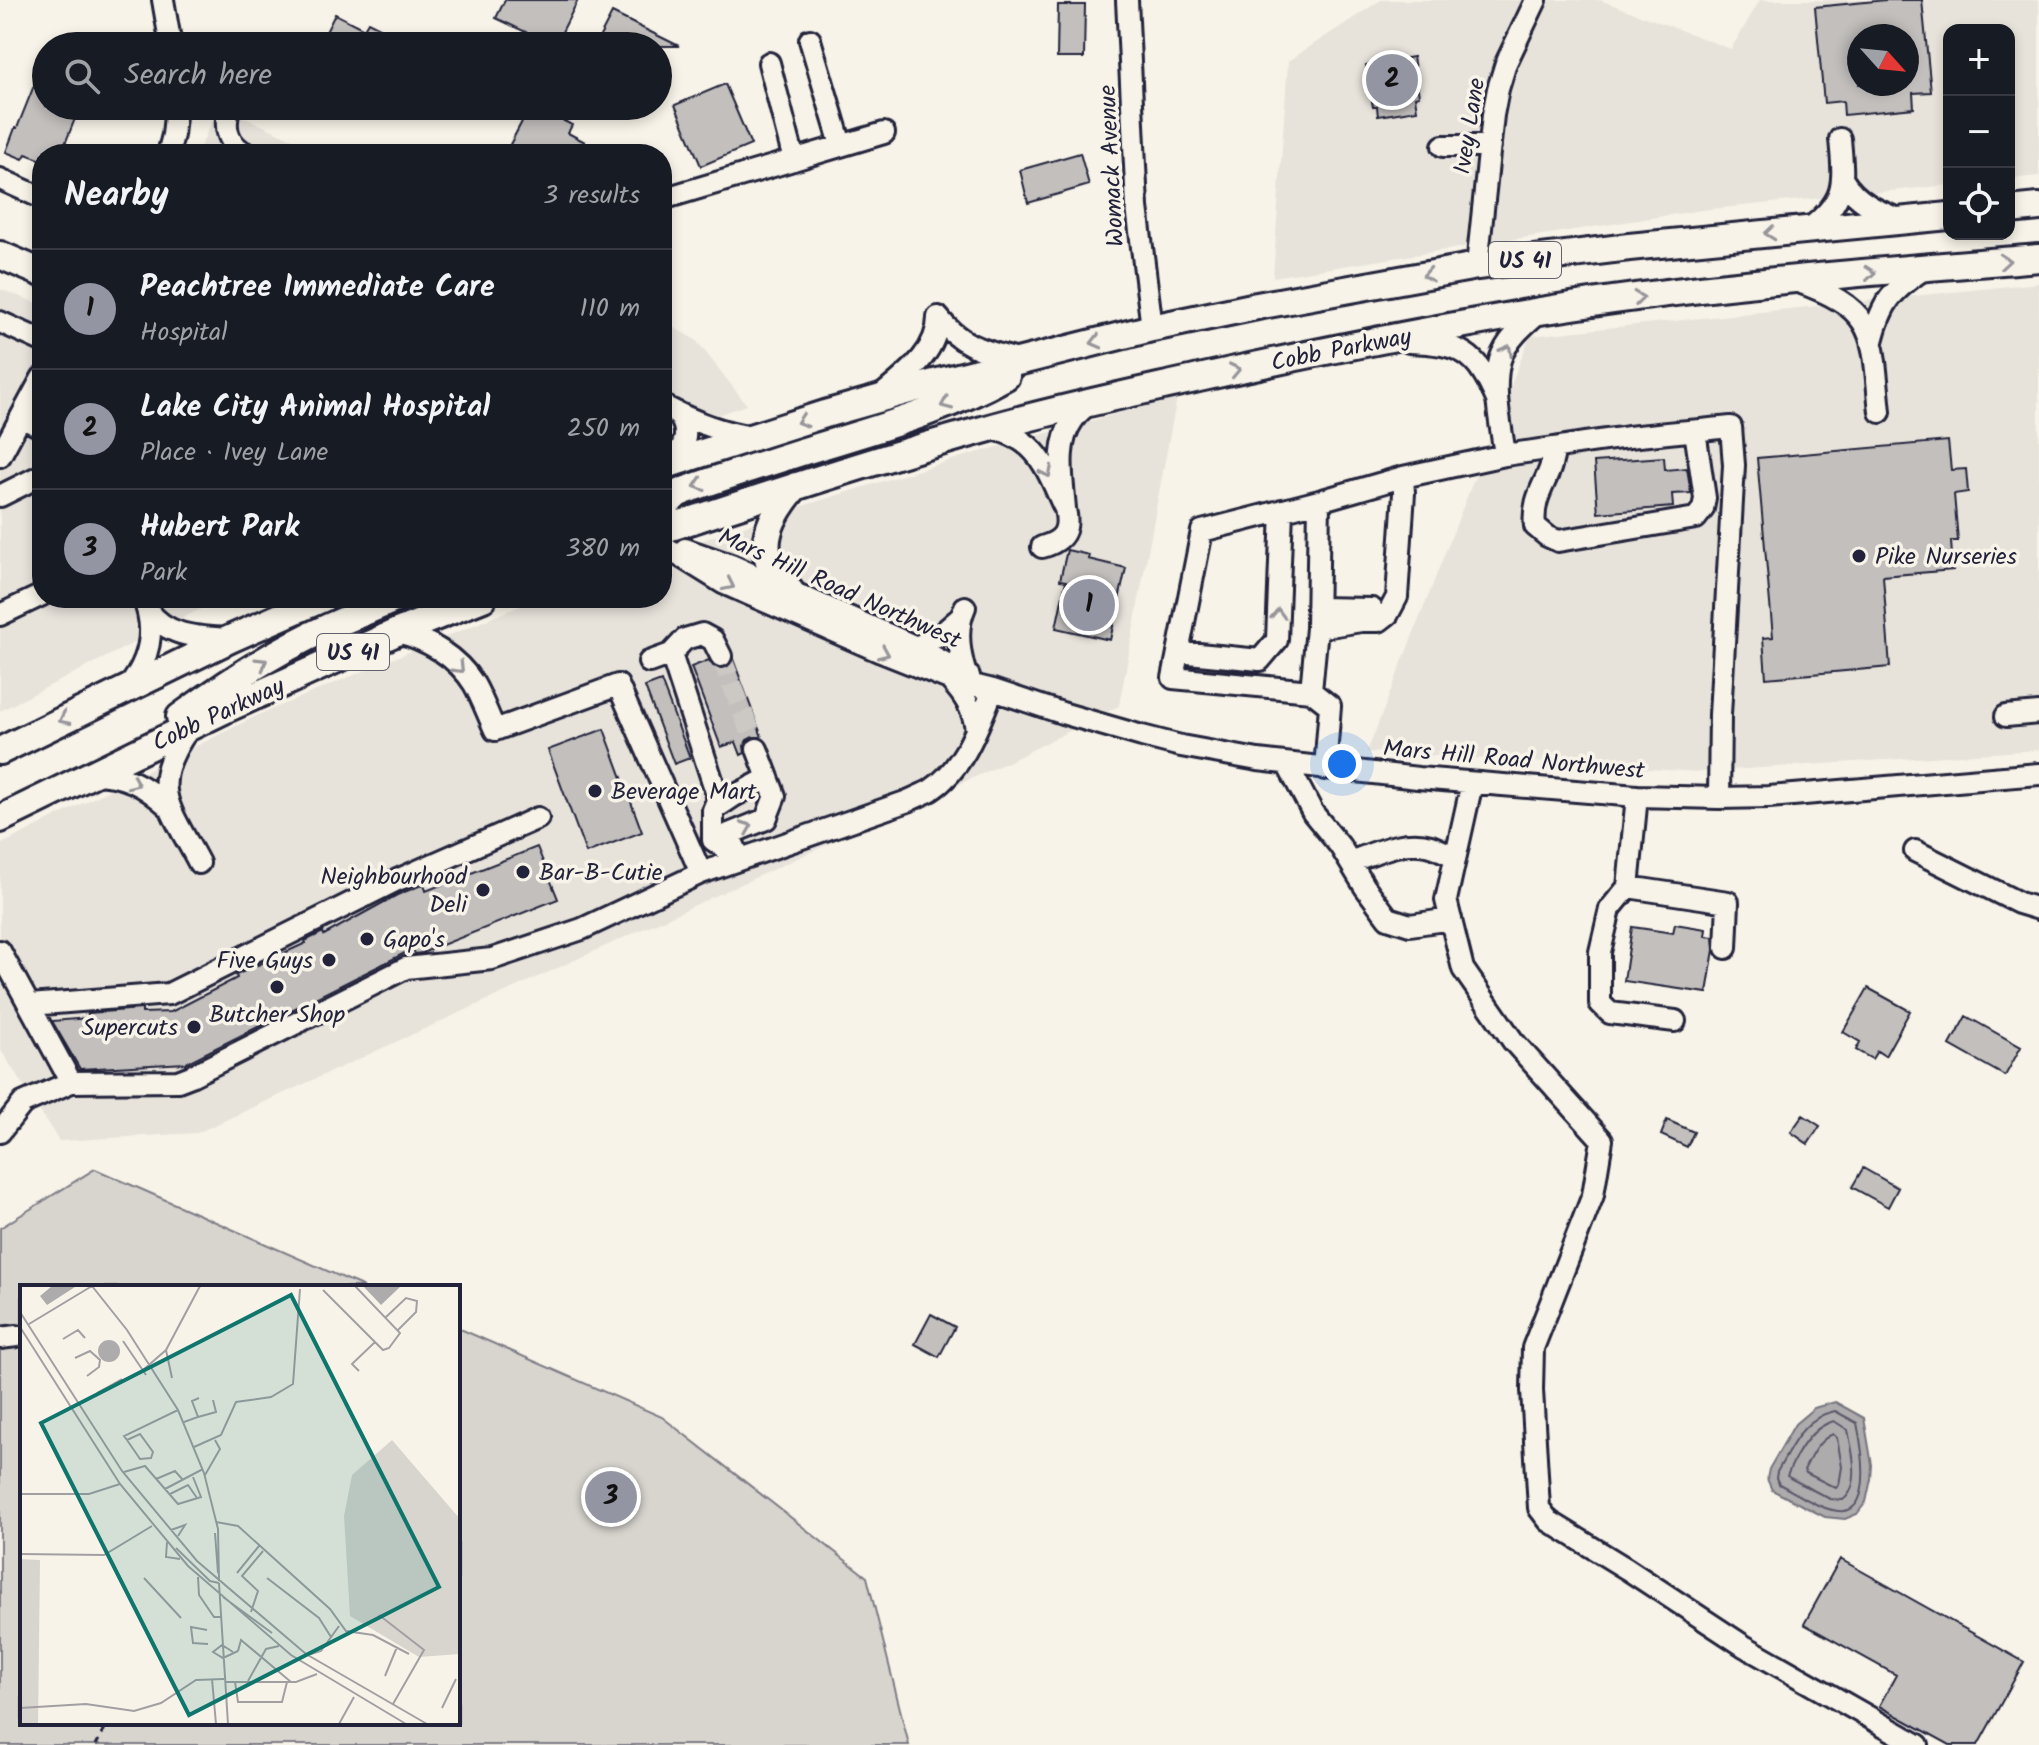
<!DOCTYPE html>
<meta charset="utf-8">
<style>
body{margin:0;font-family:Kalam,sans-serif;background:#242831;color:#f1f3f6}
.controls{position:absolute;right:24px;top:24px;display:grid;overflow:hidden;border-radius:16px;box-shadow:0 4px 12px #0003}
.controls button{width:72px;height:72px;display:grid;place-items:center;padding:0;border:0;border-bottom:2px solid #363941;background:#171b24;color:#f1f3f6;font:40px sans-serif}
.compass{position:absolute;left:1847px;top:24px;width:72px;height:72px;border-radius:50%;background:#171b24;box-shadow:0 4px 12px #0003;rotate:117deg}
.you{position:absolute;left:1342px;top:764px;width:28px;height:28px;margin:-20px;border:6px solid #fff;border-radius:50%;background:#1a73e8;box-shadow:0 0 0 12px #1a73e833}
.badge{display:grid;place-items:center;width:52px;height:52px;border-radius:50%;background:#9495a2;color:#111;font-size:26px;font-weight:700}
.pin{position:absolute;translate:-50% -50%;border:4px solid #fff;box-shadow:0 2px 8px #0006}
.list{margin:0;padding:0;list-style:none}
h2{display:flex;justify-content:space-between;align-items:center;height:104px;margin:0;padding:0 32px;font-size:34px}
h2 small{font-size:26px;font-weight:400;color:#9ea1a6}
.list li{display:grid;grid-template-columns:52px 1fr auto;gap:24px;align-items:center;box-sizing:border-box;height:120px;padding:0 32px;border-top:2px solid #363941}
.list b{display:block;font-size:30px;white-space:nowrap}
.list p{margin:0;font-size:26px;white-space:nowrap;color:#9ea1a6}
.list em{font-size:26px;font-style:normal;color:#9ea1a6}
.icon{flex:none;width:44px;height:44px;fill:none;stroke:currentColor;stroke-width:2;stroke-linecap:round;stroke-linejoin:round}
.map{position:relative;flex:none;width:2039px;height:1745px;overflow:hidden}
.search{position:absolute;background:#171b24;box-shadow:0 4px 12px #0003;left:32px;top:32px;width:640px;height:88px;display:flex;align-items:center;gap:20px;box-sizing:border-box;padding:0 28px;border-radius:44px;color:#9ea1a6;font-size:30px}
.panel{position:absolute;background:#171b24;box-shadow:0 4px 12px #0003;left:32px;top:144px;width:640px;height:464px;border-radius:32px}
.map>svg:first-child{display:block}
.built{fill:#e7e3db;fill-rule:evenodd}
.green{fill:#d8d5cf;stroke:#7d7c85;stroke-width:2}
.water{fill:#aeabad;stroke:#76747f;stroke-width:2}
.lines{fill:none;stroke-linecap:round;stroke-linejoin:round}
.shore{stroke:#5a5969;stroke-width:2}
.building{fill:#c2bfbd;stroke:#22223b;stroke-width:2;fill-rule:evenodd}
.minor-tunnel{stroke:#ccc9c5;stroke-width:20;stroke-dasharray:20 10;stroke-linecap:butt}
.minor-casing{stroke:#22223b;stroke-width:26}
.major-casing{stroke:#22223b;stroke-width:32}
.path{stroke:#22223b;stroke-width:3;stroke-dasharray:6 6;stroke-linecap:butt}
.minor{stroke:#f7f3e8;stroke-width:20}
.major{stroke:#f7f3e8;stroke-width:26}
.oneway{stroke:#97959a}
.poi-dot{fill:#22223b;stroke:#f7f3e8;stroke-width:3}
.labels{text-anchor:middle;stroke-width:7;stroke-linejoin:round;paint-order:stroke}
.shield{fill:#f7f3e8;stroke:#62616f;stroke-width:2}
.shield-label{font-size:22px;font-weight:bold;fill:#22223b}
.street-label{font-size:24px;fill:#22223b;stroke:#f7f3e8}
.poi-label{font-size:24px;fill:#22223b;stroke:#f7f3e8;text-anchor:start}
.inset-road{fill:none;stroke:#a29fa3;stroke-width:2}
.view{fill:#0f766e;fill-opacity:0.15;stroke:#0f766e;stroke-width:4}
.inset-edge{fill:none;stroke:#22223b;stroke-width:4}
</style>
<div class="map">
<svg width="2039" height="1745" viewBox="0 0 2039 1745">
<rect width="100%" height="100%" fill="#f7f3e8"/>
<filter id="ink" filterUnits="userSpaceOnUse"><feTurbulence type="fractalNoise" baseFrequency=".0125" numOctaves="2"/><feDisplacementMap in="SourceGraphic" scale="16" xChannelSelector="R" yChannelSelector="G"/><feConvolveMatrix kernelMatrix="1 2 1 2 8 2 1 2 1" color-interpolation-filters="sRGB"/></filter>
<g filter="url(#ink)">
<path class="built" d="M1381 0H1600L1731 49 1760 0H2039V176L2009 179V30H1949V185L1702 210 1273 277 1288 61ZM1859 36H1907V84H1859Z
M219 106H220L325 154H197Z
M2039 283V750L1699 772 1367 752 1530 336Z
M0 289 42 305V598H222L0 711Z
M662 321 696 340 747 405 662 433Z
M1177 397 1119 706 1012 760 197 1133 59 1141 0 1049V845L258 715 539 598H662V554L799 507 958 458Z"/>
<path class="green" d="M95 1169 364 1287H22V1723H458V1328L662 1417 867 1577 909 1745H0V1228Z"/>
<path class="water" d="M1835 1402 1864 1418 1872 1465 1871 1479 1866 1502 1857 1514 1845 1519 1825 1517 1772 1490 1767 1479 1769 1469 1795 1424 1814 1408Z"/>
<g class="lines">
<path class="shore" d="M1835 1411 1857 1423C1861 1442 1874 1507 1844 1511 1825 1513 1796 1493 1779 1484L1776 1478 1777 1472C1793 1445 1802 1418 1835 1411Z
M1834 1421 1848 1430C1852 1450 1862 1486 1843 1500L1830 1499 1790 1478 1787 1476C1796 1454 1810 1427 1834 1421Z
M1833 1434 1837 1438 1842 1467 1839 1485 1836 1488 1806 1473 1804 1470C1811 1456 1818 1440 1833 1434Z"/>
</g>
<path class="building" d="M505 0H578L555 46 496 18Z
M1886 0H1922L1931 92 1913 93 1914 108 1844 115 1843 101 1824 103 1815 7ZM1859 36H1907V84H1859Z
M1058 5H1085L1084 58H1057Z
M612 13 679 46H595Z
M335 14 364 29 368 22 390 33 383 46H319Z
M1413 57 1419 96 1415 97 1417 110 1378 116 1377 107H1373L1366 65Z
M45 58 46 106H80L61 154H42V160L26 154 23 159 6 152 15 128H17Z
M725 84 751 145 701 166 675 105Z
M527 112 543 121 548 113 572 125 568 133 585 142 578 154H505Z
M1080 153 1089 185 1028 203 1020 170Z
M1948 441 1951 470 1966 469 1968 492 1954 494 1958 541H1951L1953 570 1883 576 1890 667 1766 678 1763 638 1773 637 1757 458Z
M1664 457 1665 470 1687 468 1691 493 1672 494 1673 507 1598 513 1594 462Z
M1067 550 1089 555 1088 559 1126 568 1110 640 1056 628 1066 581 1060 580Z
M733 659 762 737H753L747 740 744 746 745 753 741 755 736 742 721 747 691 667 709 660 713 666 721 669 727 667Z
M661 681 690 758 674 764 645 687Z
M604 729 642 832 586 853 548 750Z
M537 847 558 899 422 953 415 954 413 949 186 1063 80 1069 52 1021 88 1018V1013L142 1009V1013L171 1012 237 978 236 975 306 943 305 941 323 932 324 935 397 895 424 884 426 891Z
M1675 924 1706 929 1705 936 1713 937 1714 950 1707 993 1624 981 1632 927 1673 933Z
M1868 988 1910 1011 1885 1056 1877 1051 1872 1059 1856 1050 1860 1042 1843 1032Z
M1966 1016 2021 1047 2005 1076 1950 1045Z
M1803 1115 1820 1126 1808 1144 1791 1132Z
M1667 1120 1694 1132 1687 1147 1661 1135Z
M1863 1168 1898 1188 1888 1207 1852 1187Z
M931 1314 955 1327 939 1357 915 1344Z
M1840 1559 2024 1662 1978 1745H1950L1879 1706 1896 1675 1804 1624Z"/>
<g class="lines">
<path class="minor-tunnel" d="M721 656 757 749"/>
<g class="minor-casing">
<path id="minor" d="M163 0 171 46
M1127 0 1137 207 1152 328
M810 40 841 145
M769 63 794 160
M230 106C223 127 227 144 247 154
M1443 146H1490
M168 154 173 135 176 106
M0 179 42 198
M1843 180C1857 202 1877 211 1901 220
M662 199 884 133
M1809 229C1847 199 1844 184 1840 139
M1477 266 1493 115 1498 89 1506 63 1536 0
M1796 281C1879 310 1872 334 1880 412
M938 317C961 347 986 351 1021 361
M0 322 42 341
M1872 341C1882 301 1892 291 1925 268
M1409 342C1461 344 1476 351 1497 400
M882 395C907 374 938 352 938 317
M662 405C690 420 722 433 754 437
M21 417 42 428
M988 428C1039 438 1045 467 1065 509 1063 480 1055 445 1073 420 1077 413 1085 407 1091 402
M1695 431 1705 498 1703 509 1696 518 1558 541 1547 536 1535 526C1531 492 1553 479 1554 448 1613 437 1672 433 1731 427L1734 465 1720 715 1719 798
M1505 455 1554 448
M0 456 42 378
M671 463C684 448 692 431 677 414
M0 496 42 475
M1319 501 1317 628 1311 691 1330 706 1325 769
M662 545 723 583 881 652 949 679 993 690 1062 713 1142 736 1181 746 1258 760 1418 778 1637 796 1719 798 1769 797 2039 774
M1042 547C1064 541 1070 530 1065 509
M685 549 731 565 916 647 969 676
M965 607C955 629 959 653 966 675
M1317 608 1372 609
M148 610C168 638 199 637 230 639
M0 615 42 595
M1317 628 1361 621H1379L1388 614 1397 597 1404 493 1403 477
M397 632C427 639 457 657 474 684 482 698 488 715 495 730L618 685 701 873
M916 647 939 636 962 616
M1178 652 1260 660 1277 640 1282 510
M671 654 685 639 702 634 713 640 721 656
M649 662 671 654 718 798 713 810V840L740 859
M949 679C963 694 973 708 976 729
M128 688C149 661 157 630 143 598
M1311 691 1173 678 1202 531 1319 501 1403 477 1505 455C1501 425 1492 390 1500 360 1506 340 1525 324 1540 311
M2006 716 2039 713
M190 727C146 786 169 806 199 863
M1287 764 1313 813 1340 846 1365 887 1388 918 1410 925 1451 919
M91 774C125 774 145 785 170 808
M1472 783 1446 900 1463 969 1513 1041 1602 1140 1593 1195 1533 1348 1532 1390 1539 1508 1549 1521 1627 1569 1744 1646 1918 1745
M1637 796 1628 887 1728 902 1726 948
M713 810 734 796 768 778
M1915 851 2019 903 2039 909
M740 859 729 834 766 819 775 796 757 749
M1350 862C1375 853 1404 838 1431 846 1439 849 1447 853 1455 857
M1628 887 1610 909 1600 952V1003L1610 1013 1675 1021
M0 951 71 1082
M30 1005 169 994 395 881 538 818
M0 1132 23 1103 71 1082 178 1081 191 1076 406 968 492 959 582 929 701 873 908 801C916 797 924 794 931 790 965 767 978 726 993 690
M0 1338 17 1336"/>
</g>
<g class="major-casing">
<path id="major" d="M2009 210 2039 207
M0 255 42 273
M662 466 825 414 934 383 1152 328 1257 306 1477 266 1629 247 1949 216
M662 509 677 494 686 490C723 477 760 465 798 453 868 431 941 413 1006 376
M662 530C770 495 877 459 986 429 1056 409 1128 394 1199 378 1312 353 1426 330 1540 311 1705 284 1873 272 2039 258
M790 591C751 556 766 520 796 486
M180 717C226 683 277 650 329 627 351 617 375 608 397 598
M0 751 230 639 323 598
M0 819 224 710 397 632 483 598"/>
</g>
<path class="path" d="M96 1745 108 1723"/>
<use href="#minor" class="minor"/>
<use href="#major" class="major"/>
</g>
<defs><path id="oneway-chevron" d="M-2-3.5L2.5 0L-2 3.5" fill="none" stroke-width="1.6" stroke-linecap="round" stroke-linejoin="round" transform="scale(2)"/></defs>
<g class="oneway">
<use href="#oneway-chevron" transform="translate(1770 233) rotate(174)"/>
<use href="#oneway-chevron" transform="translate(2005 261) rotate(-5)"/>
<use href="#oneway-chevron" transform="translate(1870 273) rotate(-5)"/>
<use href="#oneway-chevron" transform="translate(1428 275) rotate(170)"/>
<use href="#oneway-chevron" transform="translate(1639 298) rotate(-7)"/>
<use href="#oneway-chevron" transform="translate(1096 342) rotate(166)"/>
<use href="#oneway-chevron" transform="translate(1507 350) rotate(-62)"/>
<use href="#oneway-chevron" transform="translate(1235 370) rotate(-12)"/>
<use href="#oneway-chevron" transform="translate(946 404) rotate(157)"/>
<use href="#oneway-chevron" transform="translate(802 421) rotate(162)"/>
<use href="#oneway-chevron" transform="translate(1047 472) rotate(64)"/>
<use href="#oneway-chevron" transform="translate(699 485) rotate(162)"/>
<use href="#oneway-chevron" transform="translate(729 585) rotate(26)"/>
<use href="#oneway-chevron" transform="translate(1278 614) rotate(-88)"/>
<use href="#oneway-chevron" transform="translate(884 653) rotate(23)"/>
<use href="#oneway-chevron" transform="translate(262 663) rotate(-31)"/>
<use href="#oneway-chevron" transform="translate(459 668) rotate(45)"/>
<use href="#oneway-chevron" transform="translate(64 719) rotate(154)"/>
<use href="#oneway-chevron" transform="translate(134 783) rotate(24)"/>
<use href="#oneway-chevron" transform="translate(747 827) rotate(-22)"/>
</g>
</g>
<g class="poi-dot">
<circle cx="1859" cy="556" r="8"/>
<circle cx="595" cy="791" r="8"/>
<circle cx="523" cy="872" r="8"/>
<circle cx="483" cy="890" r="8"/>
<circle cx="367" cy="939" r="8"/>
<circle cx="329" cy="960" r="8"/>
<circle cx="277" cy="987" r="8"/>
<circle cx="194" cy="1027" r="8"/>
</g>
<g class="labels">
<g class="shield">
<rect x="1489" y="242" width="72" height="36" rx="6"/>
<rect x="317" y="634" width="72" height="36" rx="6"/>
</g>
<g class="shield-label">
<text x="1525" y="268">US 41</text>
<text x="353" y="660">US 41</text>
</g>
<g class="street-label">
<text transform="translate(1469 126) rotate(-81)" y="8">Ivey Lane</text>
<text transform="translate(1111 166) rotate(-93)" y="8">Womack Avenue</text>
<text transform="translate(1341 349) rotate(-11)" y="8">Cobb Parkway</text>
<text transform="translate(840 588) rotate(24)" y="8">Mars Hill Road Northwest</text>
<text transform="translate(218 714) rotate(-25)" y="8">Cobb Parkway</text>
<text transform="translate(1514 759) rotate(5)" y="8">Mars Hill Road Northwest</text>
</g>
<g class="poi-label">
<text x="1875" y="564">Pike Nurseries</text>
<text x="611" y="799">Beverage Mart</text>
<text x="539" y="880">Bar-B-Cutie</text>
<text x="467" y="884" text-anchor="end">Neighbourhood<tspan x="467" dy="28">Deli</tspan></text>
<text x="383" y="947">Gapo's</text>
<text x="313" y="968" text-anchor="end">Five Guys</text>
<text x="277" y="1022" text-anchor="middle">Butcher Shop</text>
<text x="178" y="1035" text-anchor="end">Supercuts</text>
</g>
</g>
<g transform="translate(20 1285)">
<rect width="440" height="440" fill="#f7f3e8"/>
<path d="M372 155 440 234V369L399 372 330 331 324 231 332 190ZM0 274 20 275 18 439H0Z" fill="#d8d5cf"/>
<path d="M32 1H55V2L27 20 20 11ZM343 1H381L361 20ZM78 66a11 11 0 1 1 22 0a11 11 0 1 1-22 0Z" fill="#aeabad"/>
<path class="inset-road" d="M199 1H307M303 5 363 65 369 63 380 48 335 1M0 27 102 186 177 276 286 369 407 439M366 32 386 13 397 16 396 27 378 45M9 39 72 1 107 45 158 125 184 188 198 244 199 296M0 42 100 199 168 281 271 370 386 439M43 54 58 45 65 53M103 56 126 90M146 65 152 93M55 73 70 66 80 75 79 82 67 91M123 85 146 65 180 1M339 86 332 79 355 57M77 108 102 94M178 132 196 127 193 115M164 137 178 132 172 116 179 113M107 155 120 149 133 167 131 173 120 174 118 171 107 155 104 151 158 125M174 162 201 150 216 117 251 112 273 99 280 4M104 187 125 181 158 219 181 212 173 192M185 190 200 164 195 155M136 194 155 186 163 195M145 204 183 184M0 209H69L100 199M150 209 168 200 177 213M196 237 218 241 310 324 326 346 353 350 389 369M151 245 165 240 158 251M195 248 198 288M147 257 146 272 160 274M156 263 190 296 199 298M0 269 84 270 132 241M217 288 239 261M178 292 179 310 194 332H201M124 293 161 333M247 293 299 333 311 352M199 298 208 439M203 312 252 348M231 327 238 306 222 291 243 266M359 330 404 365 373 419M187 345 171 342 173 358 188 359M218 366 221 355 271 397M213 367 202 360 193 367 203 373 218 366M288 370 301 366 319 341M365 391 377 362M192 394 196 439M228 396 246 364 259 361M205 397H276L297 389M215 397 218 417H262L267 397M0 423 66 419 114 426 141 418 176 395 204 394M422 423 436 394M319 439 334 412"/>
<path class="view" d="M271 10 419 302 169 430 21 138Z"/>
<rect width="440" height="440" class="inset-edge"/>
</g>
</svg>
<div class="controls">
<button>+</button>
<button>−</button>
<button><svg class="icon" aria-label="locate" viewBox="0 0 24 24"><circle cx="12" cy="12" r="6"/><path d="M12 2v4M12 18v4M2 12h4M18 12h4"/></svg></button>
</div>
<svg class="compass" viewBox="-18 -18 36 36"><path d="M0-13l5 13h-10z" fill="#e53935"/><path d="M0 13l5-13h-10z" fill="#9ea1a6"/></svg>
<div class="you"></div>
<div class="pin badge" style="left:1089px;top:605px">1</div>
<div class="pin badge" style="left:1392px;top:80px">2</div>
<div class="pin badge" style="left:611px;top:1497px">3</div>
<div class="search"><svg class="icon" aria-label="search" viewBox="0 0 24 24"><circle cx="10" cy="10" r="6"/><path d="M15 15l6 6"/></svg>Search here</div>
<section class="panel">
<h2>Nearby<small>3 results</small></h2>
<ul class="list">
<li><span class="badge">1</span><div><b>Peachtree Immediate Care</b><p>Hospital</p></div><em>110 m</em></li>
<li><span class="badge">2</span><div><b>Lake City Animal Hospital</b><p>Place · Ivey Lane</p></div><em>250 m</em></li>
<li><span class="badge">3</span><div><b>Hubert Park</b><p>Park</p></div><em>380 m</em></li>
</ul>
</section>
</div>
